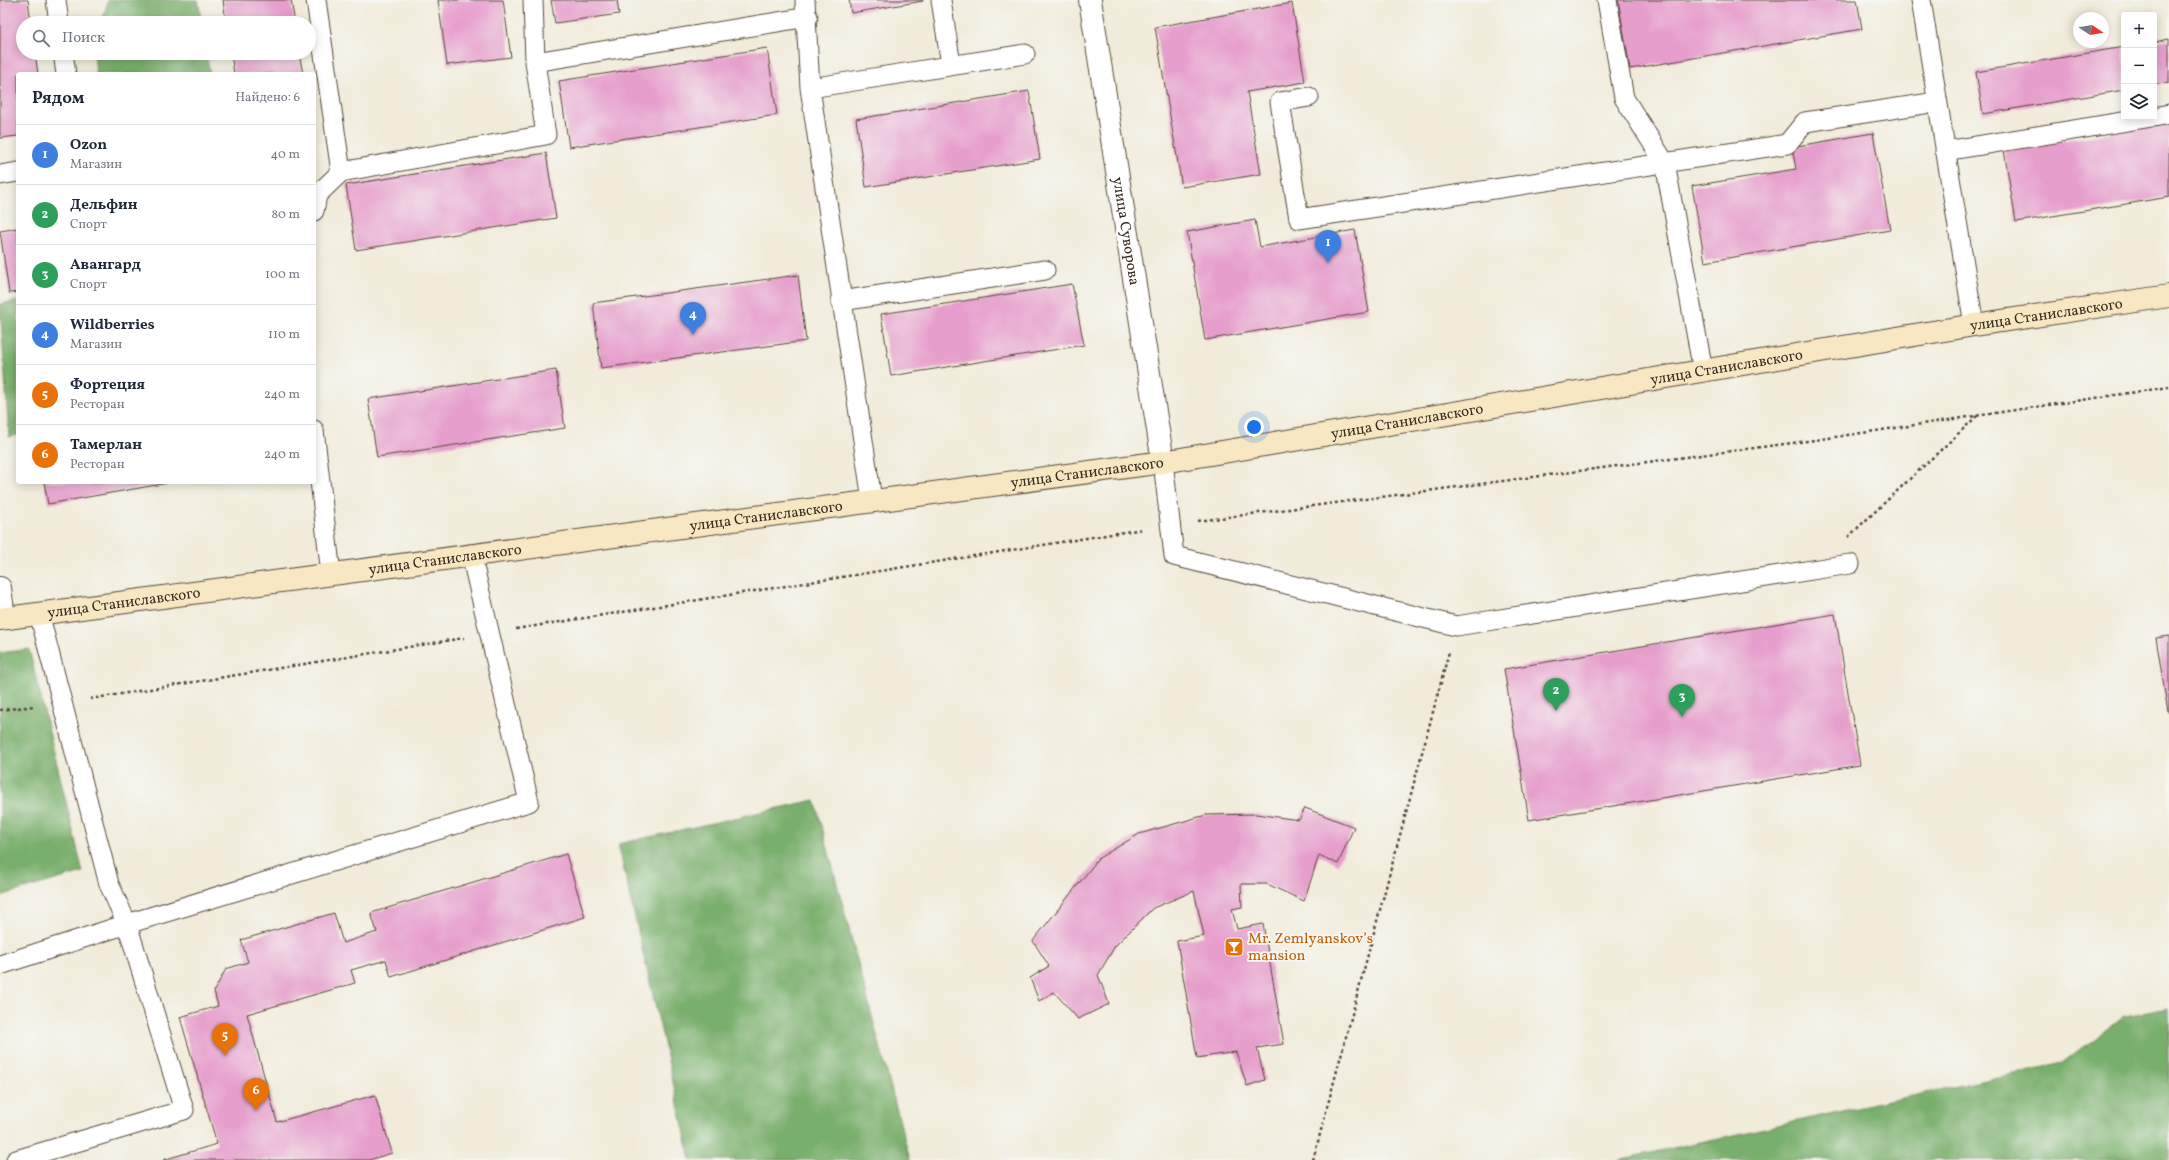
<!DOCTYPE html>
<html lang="ru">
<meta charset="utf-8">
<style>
body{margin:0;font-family:Vollkorn,serif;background:#f6f6f7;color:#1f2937}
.controls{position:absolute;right:12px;top:12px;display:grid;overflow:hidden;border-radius:4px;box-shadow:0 2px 10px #0003}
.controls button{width:36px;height:36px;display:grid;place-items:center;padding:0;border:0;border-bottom:1px solid #e0e1e3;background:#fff;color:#1f2937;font:20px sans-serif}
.compass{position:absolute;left:2073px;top:12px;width:36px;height:36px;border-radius:50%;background:#fff;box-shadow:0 2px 10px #0003;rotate:102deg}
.you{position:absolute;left:1254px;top:427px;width:14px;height:14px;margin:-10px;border:3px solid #fff;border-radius:50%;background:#1a73e8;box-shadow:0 0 0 6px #1a73e833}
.badge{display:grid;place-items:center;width:26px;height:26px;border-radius:50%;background:#b45309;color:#fff;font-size:13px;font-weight:700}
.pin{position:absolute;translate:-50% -33px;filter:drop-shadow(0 1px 2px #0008)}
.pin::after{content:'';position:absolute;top:21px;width:14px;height:12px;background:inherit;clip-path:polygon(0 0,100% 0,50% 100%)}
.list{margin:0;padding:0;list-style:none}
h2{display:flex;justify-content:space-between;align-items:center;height:52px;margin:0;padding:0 16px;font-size:17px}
h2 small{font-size:13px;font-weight:400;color:#747a83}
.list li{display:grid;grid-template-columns:26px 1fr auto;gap:12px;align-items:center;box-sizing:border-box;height:60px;padding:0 16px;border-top:1px solid #e0e1e3}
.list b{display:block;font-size:15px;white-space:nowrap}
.list p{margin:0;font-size:13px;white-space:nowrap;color:#747a83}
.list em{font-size:13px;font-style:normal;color:#747a83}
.icon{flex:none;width:22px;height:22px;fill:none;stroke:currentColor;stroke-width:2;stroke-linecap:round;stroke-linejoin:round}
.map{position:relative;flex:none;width:2169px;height:1160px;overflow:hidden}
.search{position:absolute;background:#fff;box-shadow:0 2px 10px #0003;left:16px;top:16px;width:300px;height:44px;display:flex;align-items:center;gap:10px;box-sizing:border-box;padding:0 14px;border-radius:22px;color:#747a83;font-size:15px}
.panel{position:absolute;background:#fff;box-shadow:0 2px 10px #0003;left:16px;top:72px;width:300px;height:412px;border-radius:4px}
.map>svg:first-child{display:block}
.forest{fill:#79af6c;stroke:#5a6c45}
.building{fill:#e69ecc}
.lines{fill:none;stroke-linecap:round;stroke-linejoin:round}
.lane-casing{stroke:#56473a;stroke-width:21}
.street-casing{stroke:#56473a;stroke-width:24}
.secondary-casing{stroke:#56473a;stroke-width:24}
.path{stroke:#56473a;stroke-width:2.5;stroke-dasharray:3 3;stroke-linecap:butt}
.lane{stroke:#fff;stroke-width:19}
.street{stroke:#fff;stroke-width:22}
.secondary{stroke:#f7e8c3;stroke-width:22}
.labels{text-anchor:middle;stroke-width:3.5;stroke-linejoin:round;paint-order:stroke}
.street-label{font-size:15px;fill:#3b2a1e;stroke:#f6f6f2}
.food-label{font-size:15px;fill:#c56008;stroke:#f6f6f2;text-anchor:start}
</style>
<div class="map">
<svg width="2169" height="1160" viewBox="0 0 2169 1160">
<rect width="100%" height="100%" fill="#f6f6f2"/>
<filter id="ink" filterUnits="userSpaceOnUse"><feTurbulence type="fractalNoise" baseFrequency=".025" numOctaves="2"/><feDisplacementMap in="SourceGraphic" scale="8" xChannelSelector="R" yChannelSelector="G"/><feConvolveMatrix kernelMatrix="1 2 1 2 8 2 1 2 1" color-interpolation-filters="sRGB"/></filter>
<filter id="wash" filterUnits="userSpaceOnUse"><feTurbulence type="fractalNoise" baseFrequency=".012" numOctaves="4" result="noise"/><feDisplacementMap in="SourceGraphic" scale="16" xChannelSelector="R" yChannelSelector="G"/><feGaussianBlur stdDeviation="0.9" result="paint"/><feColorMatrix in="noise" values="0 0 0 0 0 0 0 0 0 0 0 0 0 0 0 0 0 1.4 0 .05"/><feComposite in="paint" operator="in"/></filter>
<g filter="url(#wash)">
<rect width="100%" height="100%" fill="#f1ecda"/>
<path class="forest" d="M108 0H198L202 23H102Z
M94 53H206L210 74H96Z
M18 301V435L9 437 0 304Z
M29 649 83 872 0 896V653Z
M815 800 910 1160H691L618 844Z
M2169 1008V1160H1618L2063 1063 2125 1016Z"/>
<g id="blocks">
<path class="building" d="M0 0H28L31 23H23V53H35L38 74H18V136L0 138Z
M223 0H291L295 23H226Z
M438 0H503L511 57 447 65Z
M551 0H617L619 14 555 23Z
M849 0H923V1L851 13Z
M1618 0H1857L1862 29 1630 69Z
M1292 3 1305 82 1247 92 1261 174 1182 187 1155 27Z
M2169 39V82L2154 85V42Z
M2124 47V90L1983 114 1976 72Z
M767 48 777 115 569 147 559 81Z
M231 53H299L303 74H234Z
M1029 91 1040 159 866 187 856 119Z
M2169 123V197L2016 222 2004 150Z
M1873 133 1890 230 1705 262 1692 186 1796 169 1792 147Z
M546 153 556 218 356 250 346 185Z
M1255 220 1260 247 1355 230 1369 312 1205 340 1187 232Z
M18 228V292L9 293 0 231Z
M798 275 806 341 601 368 593 303Z
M1072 284 1084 345 891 376 881 314Z
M556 370 565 428 377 457 368 399Z
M44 482H168V483L48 504Z
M1835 614 1860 765 1529 820 1504 669Z
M2169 636V712H2168L2156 638Z
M1305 808 1354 827 1338 864 1319 855 1304 901 1267 884H1241L1242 907 1232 909 1237 929 1263 924 1284 1044 1257 1048 1265 1080 1247 1086 1236 1052 1197 1058 1177 941 1204 936 1194 891 1153 908 1115 946 1098 975 1109 1004 1078 1019 1054 992 1039 1001 1030 978 1049 966 1033 941 1099 858 1139 834 1206 815 1256 814 1299 820Z
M566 854 585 917 391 977 386 960 351 970 355 983 247 1014 277 1122 375 1095 392 1153 369 1160H163L217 1144 180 1017 218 1006 214 991 226 969 248 962 241 940 334 913 343 943 377 932 371 913Z"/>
</g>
</g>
<g filter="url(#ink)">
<use href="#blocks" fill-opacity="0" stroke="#56473a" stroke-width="1"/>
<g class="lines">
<g class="lane-casing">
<path id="lane" d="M56 0 59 23
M316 0 341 172 317 195
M805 0 810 88 872 500
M941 0 951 65
M1607 0 1624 98 1665 163 1703 371
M1921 0 1974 325
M63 53 66 74
M535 62 808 17
M810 88 1025 54
M1309 97 1280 102 1299 219 1787 144 1805 122 1937 102
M2154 117 2169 114
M1945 151 2152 117
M341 172 546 135 535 62 533 0
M0 175 18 172
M314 211 317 195
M841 301 1045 270
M314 430 331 574
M1163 462 1174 556 1456 626 1850 564
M0 965 127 924 529 802 471 554
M16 1160 184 1110 127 924 109 884 39 613"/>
</g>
<g class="street-casing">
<g id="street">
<path id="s1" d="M1090 0 1163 462"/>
<path d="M0 588 4 618"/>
</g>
</g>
<g class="secondary-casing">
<g id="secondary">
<path id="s2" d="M0 619 1163 462 1974 325 2169 296"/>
</g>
</g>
<path class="path" d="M1198 521 1815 440 2169 387
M1848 537 1977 416
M516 629 1143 529
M90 699 464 638
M0 710 35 706
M1313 1160 1449 652"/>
<use href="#lane" class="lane"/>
<use href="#street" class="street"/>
<use href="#secondary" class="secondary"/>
</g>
</g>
<defs>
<g id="bar-square" transform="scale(1)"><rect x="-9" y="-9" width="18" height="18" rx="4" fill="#e8710a" stroke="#f6f6f2"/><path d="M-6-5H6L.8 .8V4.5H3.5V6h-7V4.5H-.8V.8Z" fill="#fff"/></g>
</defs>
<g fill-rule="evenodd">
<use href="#bar-square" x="1234" y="947"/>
</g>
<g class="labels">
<g class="street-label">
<text dy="5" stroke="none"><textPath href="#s1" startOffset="234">улица Суворова</textPath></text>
<text dy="5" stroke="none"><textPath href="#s2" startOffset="2069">улица Станиславского</textPath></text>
<text dy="5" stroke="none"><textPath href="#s2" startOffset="1745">улица Станиславского</textPath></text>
<text dy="5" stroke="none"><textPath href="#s2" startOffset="1421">улица Станиславского</textPath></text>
<text dy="5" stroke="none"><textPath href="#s2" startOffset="1097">улица Станиславского</textPath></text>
<text dy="5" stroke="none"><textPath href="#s2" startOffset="773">улица Станиславского</textPath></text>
<text dy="5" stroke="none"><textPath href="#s2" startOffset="449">улица Станиславского</textPath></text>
<text dy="5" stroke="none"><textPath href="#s2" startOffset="125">улица Станиславского</textPath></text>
</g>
<g class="food-label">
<text x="1248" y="943">Mr. Zemlyanskov’s<tspan x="1248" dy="17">mansion</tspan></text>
</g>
</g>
</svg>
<div class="controls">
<button>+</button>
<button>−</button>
<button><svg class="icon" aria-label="layers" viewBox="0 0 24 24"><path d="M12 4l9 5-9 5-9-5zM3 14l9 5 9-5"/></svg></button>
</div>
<svg class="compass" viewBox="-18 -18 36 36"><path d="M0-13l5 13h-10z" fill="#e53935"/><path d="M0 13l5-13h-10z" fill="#747a83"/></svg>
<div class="you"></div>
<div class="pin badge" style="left:1328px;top:263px;background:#3f7fe0">1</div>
<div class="pin badge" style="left:1556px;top:711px;background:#2e9e5b">2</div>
<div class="pin badge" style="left:1682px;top:717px;background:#2e9e5b">3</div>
<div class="pin badge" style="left:693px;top:335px;background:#3f7fe0">4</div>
<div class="pin badge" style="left:225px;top:1056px;background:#e8710a">5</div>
<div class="pin badge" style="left:256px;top:1111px;background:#e8710a">6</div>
<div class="search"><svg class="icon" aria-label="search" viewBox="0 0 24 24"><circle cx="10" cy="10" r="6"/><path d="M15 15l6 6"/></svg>Поиск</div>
<section class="panel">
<h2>Рядом<small>Найдено: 6</small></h2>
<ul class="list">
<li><span class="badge" style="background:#3f7fe0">1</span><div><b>Ozon</b><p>Магазин</p></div><em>40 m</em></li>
<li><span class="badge" style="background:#2e9e5b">2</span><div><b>Дельфин</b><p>Спорт</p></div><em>80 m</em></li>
<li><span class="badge" style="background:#2e9e5b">3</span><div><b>Авангард</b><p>Спорт</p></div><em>100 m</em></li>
<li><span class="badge" style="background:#3f7fe0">4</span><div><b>Wildberries</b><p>Магазин</p></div><em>110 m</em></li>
<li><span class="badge" style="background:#e8710a">5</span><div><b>Фортеция</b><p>Ресторан</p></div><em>240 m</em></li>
<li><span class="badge" style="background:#e8710a">6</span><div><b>Тамерлан</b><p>Ресторан</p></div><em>240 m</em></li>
</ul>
</section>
</div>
